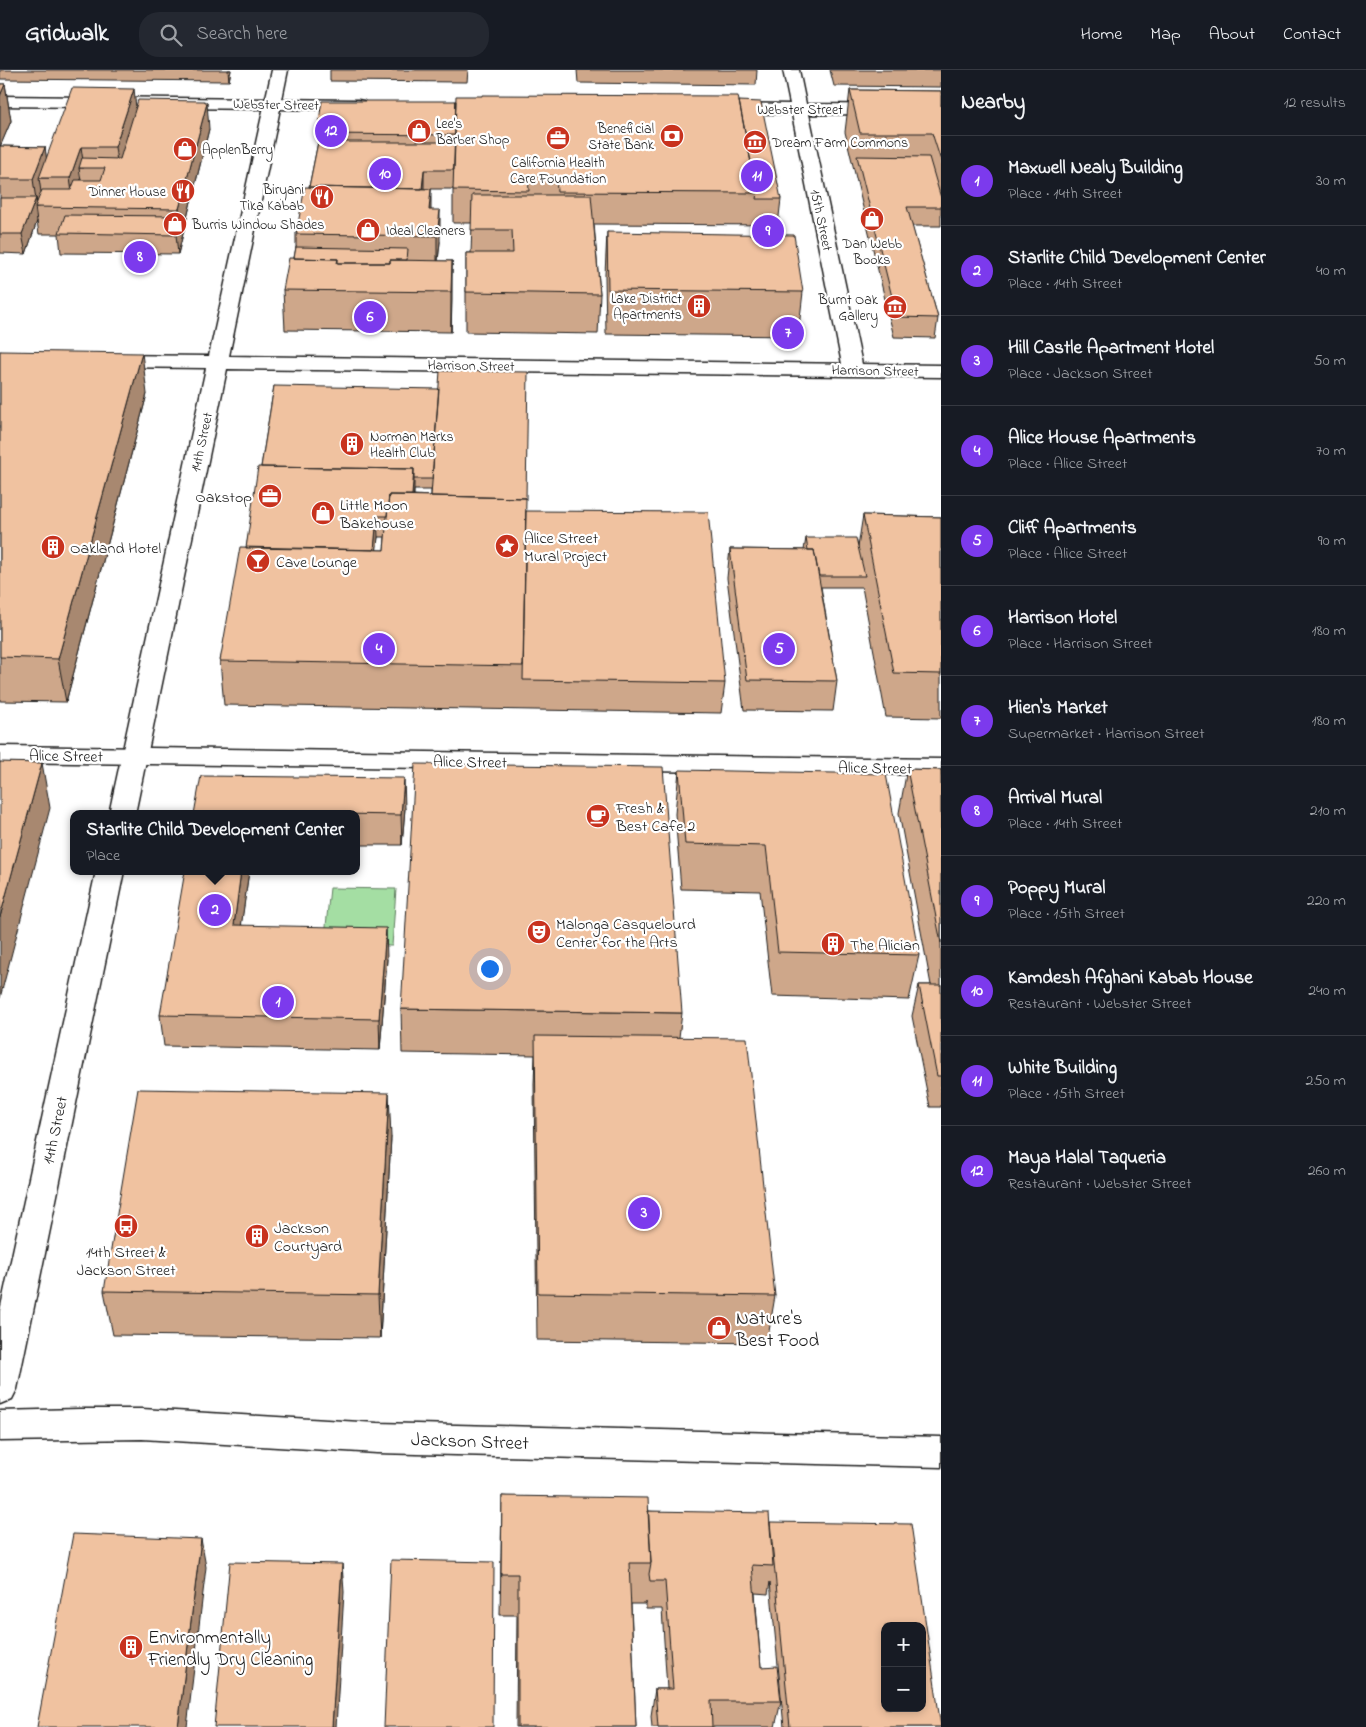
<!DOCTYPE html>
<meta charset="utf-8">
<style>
body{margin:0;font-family:"Indie Flower",sans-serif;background:#242831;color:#f1f3f6}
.controls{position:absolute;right:15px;bottom:15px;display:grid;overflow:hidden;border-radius:10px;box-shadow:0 2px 8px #0003}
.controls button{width:45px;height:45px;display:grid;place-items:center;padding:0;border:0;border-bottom:1px solid #363941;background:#171b24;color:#f1f3f6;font:25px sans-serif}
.you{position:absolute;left:489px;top:898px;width:18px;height:18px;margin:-12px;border:4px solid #fff;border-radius:50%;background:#1a73e8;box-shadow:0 0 0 8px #1a73e833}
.badge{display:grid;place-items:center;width:32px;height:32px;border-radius:50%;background:#7c3aed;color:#fff;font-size:16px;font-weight:700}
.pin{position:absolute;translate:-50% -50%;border:2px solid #fff;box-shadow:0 1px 5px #0006}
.popup{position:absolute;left:70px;top:740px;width:290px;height:65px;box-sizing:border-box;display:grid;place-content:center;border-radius:10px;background:#171b24;filter:drop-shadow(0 1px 4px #0005);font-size:16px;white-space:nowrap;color:#9ea1a6}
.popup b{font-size:19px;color:#f1f3f6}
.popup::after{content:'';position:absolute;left:50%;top:100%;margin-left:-10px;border:10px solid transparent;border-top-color:#171b24}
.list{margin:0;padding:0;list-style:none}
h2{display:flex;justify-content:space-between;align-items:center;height:65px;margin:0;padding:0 20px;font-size:21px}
h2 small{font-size:16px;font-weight:400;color:#9ea1a6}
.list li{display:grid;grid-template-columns:32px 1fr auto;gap:15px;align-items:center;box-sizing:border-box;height:90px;padding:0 20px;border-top:1px solid #363941}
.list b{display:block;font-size:19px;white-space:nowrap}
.list p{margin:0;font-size:16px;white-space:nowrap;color:#9ea1a6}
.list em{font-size:16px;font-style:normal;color:#9ea1a6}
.icon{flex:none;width:28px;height:28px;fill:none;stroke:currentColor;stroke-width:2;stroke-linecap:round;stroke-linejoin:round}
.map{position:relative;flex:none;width:941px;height:1657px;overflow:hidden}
header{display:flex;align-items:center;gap:30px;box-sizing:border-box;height:70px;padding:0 25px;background:#171b24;border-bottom:1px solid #363941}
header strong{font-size:24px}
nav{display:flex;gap:28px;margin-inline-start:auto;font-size:18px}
.search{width:350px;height:45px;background:#242831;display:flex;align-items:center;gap:12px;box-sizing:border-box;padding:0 18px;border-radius:20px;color:#9ea1a6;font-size:19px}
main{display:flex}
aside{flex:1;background:#171b24}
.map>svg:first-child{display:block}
.green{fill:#a4dea3;stroke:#607d60}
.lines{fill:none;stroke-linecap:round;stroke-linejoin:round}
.street-casing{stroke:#1c1c1c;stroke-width:3}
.secondary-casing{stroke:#1c1c1c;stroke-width:3}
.street{fill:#fff;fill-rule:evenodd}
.secondary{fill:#fff;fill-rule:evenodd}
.wall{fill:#cea78a;stroke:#1c1c1c;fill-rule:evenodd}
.shaded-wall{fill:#a88870;stroke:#1c1c1c}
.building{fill:#f0c2a0;stroke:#1c1c1c;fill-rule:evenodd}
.labels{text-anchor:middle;stroke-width:4.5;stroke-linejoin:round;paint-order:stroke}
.far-street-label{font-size:14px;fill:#1c1c1c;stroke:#fff}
.far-poi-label{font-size:14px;fill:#1c1c1c;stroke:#fff;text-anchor:start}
.poi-label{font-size:16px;fill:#1c1c1c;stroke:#fff;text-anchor:start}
.street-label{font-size:16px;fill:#1c1c1c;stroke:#fff}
.near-poi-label{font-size:19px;fill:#1c1c1c;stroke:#fff;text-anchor:start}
.near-street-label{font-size:19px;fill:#1c1c1c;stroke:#fff}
</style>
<header>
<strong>Gridwalk</strong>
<div class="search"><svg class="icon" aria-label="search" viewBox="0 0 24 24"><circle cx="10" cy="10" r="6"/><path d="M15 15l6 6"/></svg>Search here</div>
<nav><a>Home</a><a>Map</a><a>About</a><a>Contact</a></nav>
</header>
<main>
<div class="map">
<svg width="941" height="1657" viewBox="0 0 941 1657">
<rect width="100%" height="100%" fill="#fff"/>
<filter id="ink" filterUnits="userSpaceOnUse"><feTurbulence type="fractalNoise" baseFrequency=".02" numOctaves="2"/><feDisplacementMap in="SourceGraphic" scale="10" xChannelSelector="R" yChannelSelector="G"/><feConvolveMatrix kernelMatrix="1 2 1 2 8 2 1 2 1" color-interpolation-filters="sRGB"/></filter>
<g filter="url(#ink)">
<path class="green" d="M330 818 396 819 392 876 324 875Z"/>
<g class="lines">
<g class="street-casing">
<path id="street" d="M783 0H799L806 34 941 35V45L809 44 863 299 860 303 853 305 846 303 843 299 792 44 726 43 720 42 718 38 720 34 726 33 790 34Z
M0 26 358 30 364 31 366 35 364 39 358 40 0 36Z
M0 676 941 689V705L0 692Z
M79 1339H142L377 1353 941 1367V1397L377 1383 142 1369 0 1371V1341Z"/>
</g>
<g class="secondary-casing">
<path id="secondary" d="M272 0H288L229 286 941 295V307L227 299 135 744H109L206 298 105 297 98 295 95 291 98 287 105 285 209 286Z
M96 801H124L17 1319 12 1329 0 1334V1241Z"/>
</g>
<use href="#street" class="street"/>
<use href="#secondary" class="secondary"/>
</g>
<path class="wall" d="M0 0H231L229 11 0 9Z
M330 0H468L467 12 330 11Z
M577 0H757L756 15 578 13Z
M830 0H941V17L834 16Z
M0 14H5L11 51 0 76 45 77 46 88 136 38 209 59 178 184 61 183 59 164H39L37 151 26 184 0 183Z
M850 20 941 21V156H912L938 248 935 268 894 267 845 62Z
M456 31H739L781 129 778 155 594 154 600 224 598 264 466 262V183H471L472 153H453V119H424L431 140 440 172 438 191H452L451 262 285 260 283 220 294 188 296 177V164L309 117 318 72 317 64Z
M607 162 803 222 798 266 606 264 605 205Z
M0 281 147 324 66 632 0 631Z
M274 316 526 441 725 613 721 643 224 635 220 591 246 478 261 397ZM414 420H431V426L414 425ZM378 467H385L384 480H376Z
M863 445 941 447V648L886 647 862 517H821L837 611 833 641 744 640 727 508 730 479 804 480 806 468 858 477Z
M907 699 941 700V1037H930L912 946 919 915H931L899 743Z
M679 700 919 885 909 930 772 926 760 821 681 819 675 744Z
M405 738 402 775H356V744H194Z
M249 801 241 855 387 889 380 980 164 976 160 945Z
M401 939 682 943 679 967 775 1226 767 1273 537 1270 534 1014 535 985 402 983Z
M391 1067 380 1268 113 1265 104 1221Z
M502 1426 648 1441 770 1455V1452L941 1657H784L770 1512 768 1524 755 1523 761 1597 781 1631 775 1657H652L651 1646 655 1619H667L662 1539H646V1532V1534H631L636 1657H516L517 1545H500Z"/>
<path class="shaded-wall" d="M228 0H231L229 11Z
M5 14 11 51 0 77V26Z
M134 19 138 56 120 115 115 77Z
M207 33 209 59 178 184 176 165 180 146 179 139Z
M45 77 49 108H39L43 136 37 137 33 109Z
M81 77 84 98H79L83 124 74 137 70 108Z
M424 100V119L421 132Z
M431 119V151L429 140Z
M36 128 37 137H35L37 151 26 184 22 164Z
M440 140V172L437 199V166Z
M452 191V231L451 262V222Z
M142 283 147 324 66 632 58 589Z
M414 399V420L410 468V446Z
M377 446 378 467 372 523V501Z
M42 693 50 738 0 928V847Z
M404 708 405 738 402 775 401 745Z
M241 801H249L237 886 234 855Z
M386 858 387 889 380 980 379 949Z
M389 1023 391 1067 380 1268 378 1225Z
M201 1469 206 1497 187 1657H178Z
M342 1494 344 1522 336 1657H332Z"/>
<path class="building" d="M0 14H5L0 26Z
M72 18 134 19 115 77H81L70 108H39Z
M850 20 941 21V91L932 63H860Z
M482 25 738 26 757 123 557 122 556 106H528L529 121 453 120 456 26H482Z
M138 30 204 31 207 33 179 139 35 137 42 120H71L75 110H101L105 98H79L82 88 120 89Z
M322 31H456L455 65 317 64Z
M739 31 761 32 781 129H756L757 123Z
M318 72H455L454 100H424L422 119 309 117Z
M0 76 45 77 33 109H0Z
M857 86 929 87 941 128V137H907L938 248 897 247Z
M305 117 431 119 429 140H440L437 166 296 164Z
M472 125H591L600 224 466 222V183H513L512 160H471Z
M0 128H36L22 164H0Z
M65 145 180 146 176 165 59 163Z
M607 162 794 165 803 222 608 220Z
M296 177 408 179 407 190H390V193H338V189L294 188Z
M289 188 338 189 337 193H390V190L452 191 451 222 283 220Z
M0 281 142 283 58 589 0 587Z
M440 301 528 302 526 428 431 426Z
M274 316 439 319 432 409H414V399L261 397Z
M258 397 414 399 412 425H389L387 446H377L374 480 246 478Z
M389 425 526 428 523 596 220 591 240 477 384 480Z
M526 441 708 442 725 613 523 610Z
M863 445 941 447V604L894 603Z
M806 468H856L865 506H819L814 480H808Z
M730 479 814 480 837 611 747 610Z
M0 692 42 693 0 847Z
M415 694 663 697 682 943 401 939Z
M907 699 941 700V873Z
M679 700 886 704 919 885 778 882 766 776 685 774Z
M201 706 404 708 401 745 281 743 279 744H194Z
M185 801H241L234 855 386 858 379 949 160 945Z
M919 915H941V1006H937Z
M535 966 747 968 775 1226 538 1223Z
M138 1019 389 1023 378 1225 104 1221Z
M502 1426 648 1428 651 1493H629L636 1657H518V1504H501Z
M648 1441 769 1443 773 1496 752 1495 761 1597 777 1596 781 1631H711L712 1657H658L655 1619H673L665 1511H650L649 1504 651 1493Z
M770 1452 911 1454 941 1657H790ZM885 1556H922V1638H885Z
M73 1464 201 1469 178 1657H37Z
M391 1490 494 1492 493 1657H384Z
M230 1492 342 1494 332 1657H214Z"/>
</g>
<defs>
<g id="shop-disc" transform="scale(1.25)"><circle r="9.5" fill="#c8321e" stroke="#fff"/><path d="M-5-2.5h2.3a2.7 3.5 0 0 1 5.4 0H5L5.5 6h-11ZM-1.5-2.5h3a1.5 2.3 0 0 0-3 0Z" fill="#fff"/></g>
<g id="bank-disc" transform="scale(1.25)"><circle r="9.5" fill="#c8321e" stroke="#fff"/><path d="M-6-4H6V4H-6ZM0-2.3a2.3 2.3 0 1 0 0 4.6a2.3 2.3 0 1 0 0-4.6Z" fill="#fff"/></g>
<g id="office-disc" transform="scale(1.25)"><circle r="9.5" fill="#c8321e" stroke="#fff"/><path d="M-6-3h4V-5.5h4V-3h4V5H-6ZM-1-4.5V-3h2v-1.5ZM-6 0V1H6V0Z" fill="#fff"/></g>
<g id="museum-disc" transform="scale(1.25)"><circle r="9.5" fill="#c8321e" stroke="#fff"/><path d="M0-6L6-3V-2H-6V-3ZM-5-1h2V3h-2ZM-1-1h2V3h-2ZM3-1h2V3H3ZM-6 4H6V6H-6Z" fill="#fff"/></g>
<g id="restaurant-disc" transform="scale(1.25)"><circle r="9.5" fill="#c8321e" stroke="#fff"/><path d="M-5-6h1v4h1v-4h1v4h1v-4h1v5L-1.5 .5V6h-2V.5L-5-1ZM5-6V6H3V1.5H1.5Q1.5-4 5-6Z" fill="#fff"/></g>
<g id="building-disc" transform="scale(1.25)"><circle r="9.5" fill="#c8321e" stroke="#fff"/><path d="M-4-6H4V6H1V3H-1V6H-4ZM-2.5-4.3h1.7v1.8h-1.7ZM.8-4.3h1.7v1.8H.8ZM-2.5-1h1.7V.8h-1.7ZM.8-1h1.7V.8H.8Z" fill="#fff"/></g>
<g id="sight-disc" transform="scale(1.25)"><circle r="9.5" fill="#c8321e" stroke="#fff"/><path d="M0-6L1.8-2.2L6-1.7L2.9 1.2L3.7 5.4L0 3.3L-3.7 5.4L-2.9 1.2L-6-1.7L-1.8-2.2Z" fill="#fff"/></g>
<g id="bar-disc" transform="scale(1.25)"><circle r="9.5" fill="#c8321e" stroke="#fff"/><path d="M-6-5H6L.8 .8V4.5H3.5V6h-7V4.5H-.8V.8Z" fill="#fff"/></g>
<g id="cafe-disc" transform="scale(1.25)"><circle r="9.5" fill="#c8321e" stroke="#fff"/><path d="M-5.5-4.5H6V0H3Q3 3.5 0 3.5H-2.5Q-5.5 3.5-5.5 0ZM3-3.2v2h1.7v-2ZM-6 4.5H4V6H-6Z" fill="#fff"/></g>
<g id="theatre-disc" transform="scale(1.25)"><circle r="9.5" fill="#c8321e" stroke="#fff"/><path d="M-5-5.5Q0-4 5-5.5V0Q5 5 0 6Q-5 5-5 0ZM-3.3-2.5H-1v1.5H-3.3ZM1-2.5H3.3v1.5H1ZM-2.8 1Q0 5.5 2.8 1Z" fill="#fff"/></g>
<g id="bus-disc" transform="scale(1.25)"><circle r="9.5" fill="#c8321e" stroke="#fff"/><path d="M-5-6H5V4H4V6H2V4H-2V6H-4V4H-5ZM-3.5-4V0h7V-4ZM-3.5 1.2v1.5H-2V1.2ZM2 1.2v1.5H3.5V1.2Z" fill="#fff"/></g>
</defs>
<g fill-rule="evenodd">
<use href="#shop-disc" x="419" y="61"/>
<use href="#bank-disc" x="672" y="66"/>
<use href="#office-disc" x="558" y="68"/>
<use href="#museum-disc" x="755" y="72"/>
<use href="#shop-disc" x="185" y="79"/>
<use href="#restaurant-disc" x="183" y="121"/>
<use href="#restaurant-disc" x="322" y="127"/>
<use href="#shop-disc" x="872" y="149"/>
<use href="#shop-disc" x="175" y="154"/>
<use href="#shop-disc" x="368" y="160"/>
<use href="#building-disc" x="699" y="236"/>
<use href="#museum-disc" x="895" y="237"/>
<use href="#building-disc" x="352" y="374"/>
<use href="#office-disc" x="270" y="426"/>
<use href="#shop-disc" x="323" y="443"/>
<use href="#sight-disc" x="507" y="476"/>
<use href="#building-disc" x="53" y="477"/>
<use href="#bar-disc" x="258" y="491"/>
<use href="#cafe-disc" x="598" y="746"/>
<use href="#theatre-disc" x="539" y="862"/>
<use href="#building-disc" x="833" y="874"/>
<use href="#bus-disc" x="126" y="1156"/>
<use href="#building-disc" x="257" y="1166"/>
<use href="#shop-disc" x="719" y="1258"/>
<use href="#building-disc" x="131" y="1577"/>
</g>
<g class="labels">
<g class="far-street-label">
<text transform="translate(276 34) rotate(1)" y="5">Webster Street</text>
<text x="800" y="44">Webster Street</text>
<text transform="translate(822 150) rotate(78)" y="5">15th Street</text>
<text transform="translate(471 295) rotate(1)" y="5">Harrison Street</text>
<text transform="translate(875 300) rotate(1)" y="5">Harrison Street</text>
<text transform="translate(201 372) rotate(-78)" y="5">14th Street</text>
</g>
<g class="far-poi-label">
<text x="436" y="58">Lee's<tspan x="436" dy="16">Barber Shop</tspan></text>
<text x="654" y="63" text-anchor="end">Beneficial<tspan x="654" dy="16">State Bank</tspan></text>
<text x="772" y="77">Dream Farm Commons</text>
<text x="202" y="84">ApplenBerry</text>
<text x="558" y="97" text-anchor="middle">California Health<tspan x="558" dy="16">Care Foundation</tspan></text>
<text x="304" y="124" text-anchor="end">Biryani<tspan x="304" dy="16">Tika Kabab</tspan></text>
<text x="166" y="126" text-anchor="end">Dinner House</text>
<text x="192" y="159">Burris Window Shades</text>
<text x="386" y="165">Ideal Cleaners</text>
<text x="872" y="178" text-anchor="middle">Dan Webb<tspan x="872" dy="16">Books</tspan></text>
<text x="682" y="233" text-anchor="end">Lake District<tspan x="682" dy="16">Apartments</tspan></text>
<text x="878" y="234" text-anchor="end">Burnt Oak<tspan x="878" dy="16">Gallery</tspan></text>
<text x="370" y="371">Norman Marks<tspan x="370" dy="16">Health Club</tspan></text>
</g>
<g class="poi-label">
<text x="252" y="432" text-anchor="end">Oakstop</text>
<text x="340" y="440">Little Moon<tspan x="340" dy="18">Bakehouse</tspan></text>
<text x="524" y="473">Alice Street<tspan x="524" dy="18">Mural Project</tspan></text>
<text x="70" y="483">Oakland Hotel</text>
<text x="276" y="497">Cave Lounge</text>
<text x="616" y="743">Fresh &amp;<tspan x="616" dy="18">Best Cafe 2</tspan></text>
<text x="556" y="859">Malonga Casquelourd<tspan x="556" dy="18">Center for the Arts</tspan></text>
<text x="850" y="880">The Alician</text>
<text x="274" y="1163">Jackson<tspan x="274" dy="18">Courtyard</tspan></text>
<text x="126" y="1187" text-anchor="middle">14th Street &amp;<tspan x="126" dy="18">Jackson Street</tspan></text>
</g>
<g class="street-label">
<text transform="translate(66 685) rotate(1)" y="6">Alice Street</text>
<text transform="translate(470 691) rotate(1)" y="6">Alice Street</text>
<text transform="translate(875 697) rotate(1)" y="6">Alice Street</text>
<text transform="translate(54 1060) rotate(-78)" y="6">14th Street</text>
</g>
<g class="near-poi-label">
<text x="736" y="1254">Nature's<tspan x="736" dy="22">Best Food</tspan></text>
<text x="148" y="1573">Environmentally<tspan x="148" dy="22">Friendly Dry Cleaning</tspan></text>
</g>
<g class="near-street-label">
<text transform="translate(470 1370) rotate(2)" y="7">Jackson Street</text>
</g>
</g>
</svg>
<div class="controls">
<button>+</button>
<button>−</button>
</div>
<div class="you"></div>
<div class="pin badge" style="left:278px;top:932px">1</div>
<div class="pin badge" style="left:215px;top:840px">2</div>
<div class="popup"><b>Starlite Child Development Center</b>Place</div>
<div class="pin badge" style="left:644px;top:1143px">3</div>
<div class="pin badge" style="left:379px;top:579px">4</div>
<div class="pin badge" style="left:779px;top:579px">5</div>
<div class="pin badge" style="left:370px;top:247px">6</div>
<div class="pin badge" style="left:788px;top:263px">7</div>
<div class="pin badge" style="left:140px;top:187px">8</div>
<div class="pin badge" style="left:768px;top:161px">9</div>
<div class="pin badge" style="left:385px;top:104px">10</div>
<div class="pin badge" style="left:757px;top:106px">11</div>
<div class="pin badge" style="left:331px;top:61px">12</div>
</div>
<aside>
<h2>Nearby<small>12 results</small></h2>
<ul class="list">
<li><span class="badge">1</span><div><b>Maxwell Nealy Building</b><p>Place · 14th Street</p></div><em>30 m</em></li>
<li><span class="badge">2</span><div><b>Starlite Child Development Center</b><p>Place · 14th Street</p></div><em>40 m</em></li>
<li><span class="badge">3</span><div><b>Hill Castle Apartment Hotel</b><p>Place · Jackson Street</p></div><em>50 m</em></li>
<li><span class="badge">4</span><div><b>Alice House Apartments</b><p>Place · Alice Street</p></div><em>70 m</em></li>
<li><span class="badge">5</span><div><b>Cliff Apartments</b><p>Place · Alice Street</p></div><em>90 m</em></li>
<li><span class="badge">6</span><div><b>Harrison Hotel</b><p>Place · Harrison Street</p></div><em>180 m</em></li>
<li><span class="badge">7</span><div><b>Hien's Market</b><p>Supermarket · Harrison Street</p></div><em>180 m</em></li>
<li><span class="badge">8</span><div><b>Arrival Mural</b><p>Place · 14th Street</p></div><em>210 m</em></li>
<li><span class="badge">9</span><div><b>Poppy Mural</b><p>Place · 15th Street</p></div><em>220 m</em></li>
<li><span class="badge">10</span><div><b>Kamdesh Afghani Kabab House</b><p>Restaurant · Webster Street</p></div><em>240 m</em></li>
<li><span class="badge">11</span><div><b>White Building</b><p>Place · 15th Street</p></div><em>250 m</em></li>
<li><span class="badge">12</span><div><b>Maya Halal Taqueria</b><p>Restaurant · Webster Street</p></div><em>260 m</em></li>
</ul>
</aside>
</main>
